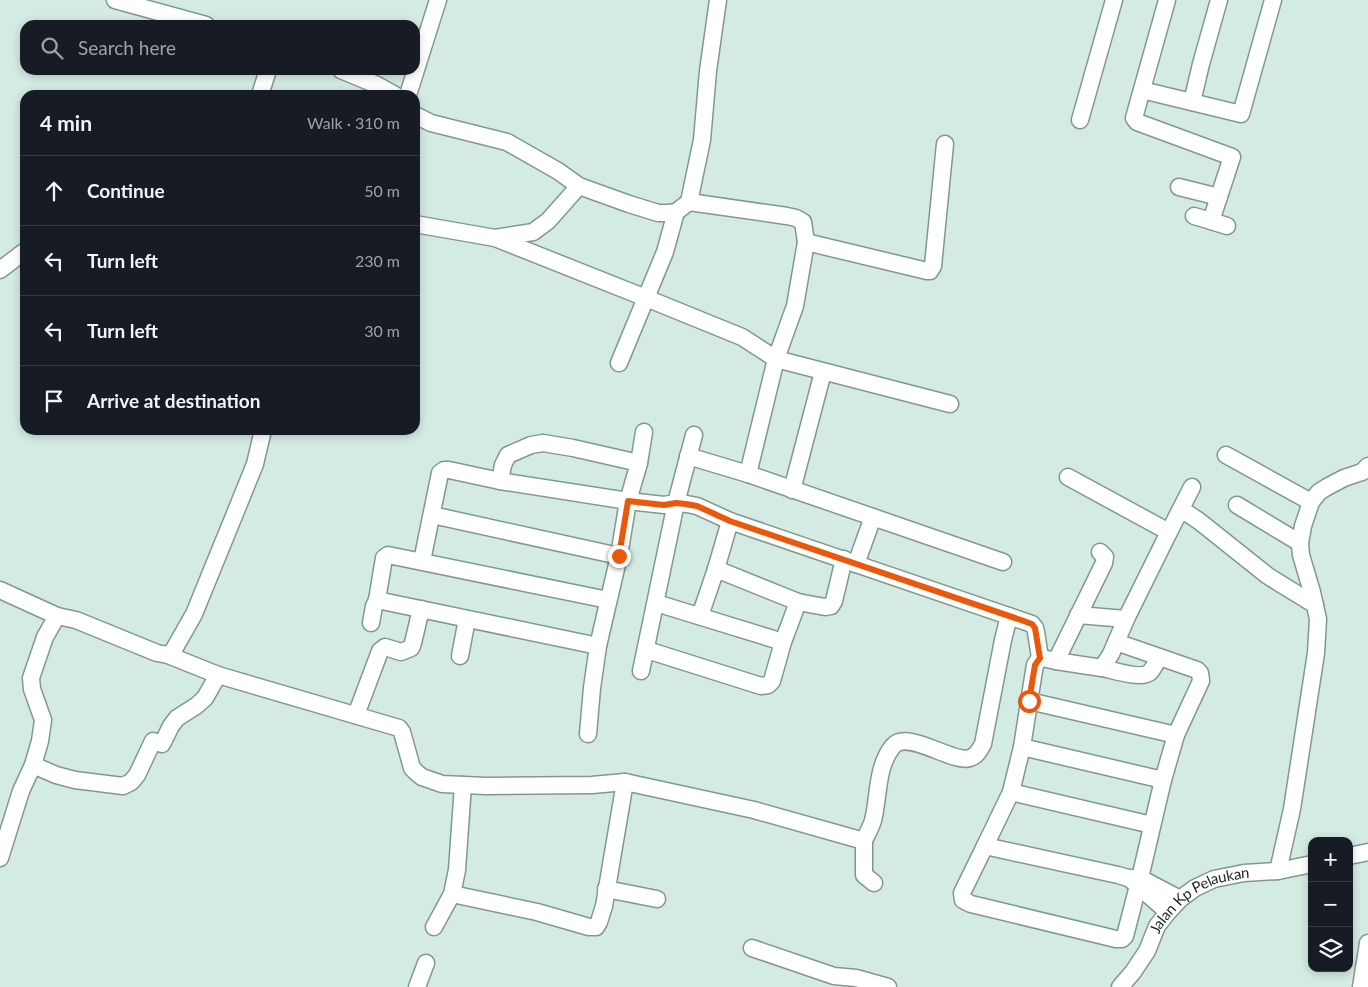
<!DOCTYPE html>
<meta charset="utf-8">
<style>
body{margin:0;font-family:Lato,sans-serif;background:#20242c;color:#f1f3f6}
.controls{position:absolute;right:15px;bottom:15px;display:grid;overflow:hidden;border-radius:10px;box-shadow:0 2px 8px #0003}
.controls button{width:45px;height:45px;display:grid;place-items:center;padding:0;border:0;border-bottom:1px solid #363941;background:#171b24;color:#f1f3f6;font:25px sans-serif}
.stop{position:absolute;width:15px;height:15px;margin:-11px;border:4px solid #ea580c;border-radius:50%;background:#fff}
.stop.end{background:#ea580c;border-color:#fff;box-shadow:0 1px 5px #0008}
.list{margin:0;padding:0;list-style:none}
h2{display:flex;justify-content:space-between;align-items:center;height:65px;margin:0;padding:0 20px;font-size:21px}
h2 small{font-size:16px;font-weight:400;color:#9ea1a6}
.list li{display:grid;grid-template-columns:32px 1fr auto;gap:15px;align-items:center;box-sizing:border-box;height:70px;padding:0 20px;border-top:1px solid #363941}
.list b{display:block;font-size:19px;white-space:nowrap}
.list em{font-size:16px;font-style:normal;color:#9ea1a6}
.icon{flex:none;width:28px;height:28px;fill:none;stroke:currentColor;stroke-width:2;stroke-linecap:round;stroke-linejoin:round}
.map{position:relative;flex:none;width:1368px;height:987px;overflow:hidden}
.search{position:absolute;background:#171b24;box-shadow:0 2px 8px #0003;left:20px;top:20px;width:400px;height:55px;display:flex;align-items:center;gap:12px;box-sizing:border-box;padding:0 18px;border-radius:15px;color:#9ea1a6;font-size:19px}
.panel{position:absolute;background:#171b24;box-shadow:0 2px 8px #0003;left:20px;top:90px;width:400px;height:345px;border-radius:15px}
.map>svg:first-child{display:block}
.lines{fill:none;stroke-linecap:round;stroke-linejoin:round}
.minor-casing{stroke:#819890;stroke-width:19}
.minor{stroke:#fff;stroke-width:16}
.route{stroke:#ea580c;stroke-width:6}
.labels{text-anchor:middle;stroke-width:5;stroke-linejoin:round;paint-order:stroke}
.street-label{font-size:15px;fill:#1d2623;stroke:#fff}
</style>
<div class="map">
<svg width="1368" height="987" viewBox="0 0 1368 987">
<rect width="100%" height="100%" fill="#d3ebe3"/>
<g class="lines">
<g class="minor-casing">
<g id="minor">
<path d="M115 0 206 25"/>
<path d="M1167 0 1134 118 1137 122 1232 157 1211 221 1194 216"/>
<path d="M341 70 377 85 395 95"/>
<path d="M1142 90 1241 114 1273 0"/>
<path d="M260 95 268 70"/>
<path d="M408 95 438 0"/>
<path d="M1192 102 1201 64 1219 0"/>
<path d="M415 115 431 123 507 142 558 171 579 186 629 204 658 213H669L676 212 689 202 702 140 708 71 718 0"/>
<path d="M1080 120 1114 0"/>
<path d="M1179 187 1219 197"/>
<path d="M689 202 787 216 796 218 803 222 806 242 795 306 776 359 748 474"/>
<path d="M1211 221 1227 226"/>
<path d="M415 224 495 238 646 298 742 337 776 359 950 404"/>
<path d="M495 238 533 232 548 221 579 186"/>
<path d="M806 242 927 271H930L933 266 945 144"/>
<path d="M0 270 25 251"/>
<path d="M619 363 665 252 676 212"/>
<path d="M1226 455 1311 502"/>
<path d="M688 456 748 474 1003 562"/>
<path d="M500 481 503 465 508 455 531 445 543 443 573 448 639 463"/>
<path d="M792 490 823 372"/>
<path d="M1237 505 1300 543"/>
<path d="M1181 509 1199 521 1268 576 1315 605"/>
<path d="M432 515 619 556"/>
<path d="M1169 532 1192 487"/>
<path d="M422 561 440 473 444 470H449L500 481 628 501 639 463 644 432"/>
<path d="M856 564 873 517"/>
<path d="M716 569 798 602 825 607 831 606 834 601 844 559"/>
<path d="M0 590 57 616"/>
<path d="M377 600 598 646"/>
<path d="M656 603 783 642"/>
<path d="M1078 615 1126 619"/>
<path d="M700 616 716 569 730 521"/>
<path d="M371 623 374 606 377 600 384 558 388 555 608 600"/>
<path d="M647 650 761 686 768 685 772 681 783 642 798 602"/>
<path d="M168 655 173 651 194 614 236 511 255 464 263 430"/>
<path d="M460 656 467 619"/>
<path d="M1047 659 1056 661 1104 563 1105 557 1100 552"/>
<path d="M1056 661 1102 668 1111 654 1126 619 1169 532 1068 477"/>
<path d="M1102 668C1113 670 1142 680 1150 672 1154 668 1156 662 1159 658"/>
<path d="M641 671 676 503 694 435"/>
<path d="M1029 701 1176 735"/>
<path d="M356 715 380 651 385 647 401 652 411 648 413 643 421 609"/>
<path d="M588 734 592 688 598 646 619 556 628 501 664 505 676 503 687 504 697 506 730 521 1032 624 1035 628 1036 632 1040 658 1035 665 1033 677 1022 747 1011 792 985 846 1118 875 1128 878H1140L1180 899"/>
<path d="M1022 747 1163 780"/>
<path d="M33 765 56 775 75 780 123 786 131 782 137 775 153 741 162 744 171 726 177 718 196 706 205 698 218 675"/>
<path d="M1011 792 1152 825"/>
<path d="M864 841C867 833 873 825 874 816 879 792 877 766 893 746 908 729 953 764 970 758 977 756 980 749 983 744L1003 640 1009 616"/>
<path d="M985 846 962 893 963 900 971 904 1116 939H1122L1125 936 1140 878 1163 780 1176 735 1201 681 1200 673 1197 670 1116 642"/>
<path d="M1349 856 1368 852"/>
<path d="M0 858 21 791 33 765 40 741 43 720 32 689 31 678 45 637 57 616 76 620 157 653 168 655 218 675 399 728 402 732 412 768 417 773 422 777 442 784 486 786 592 785 625 782 754 810 864 841V875L874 883"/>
<path d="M1278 871 1292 809 1316 653 1318 619 1312 592 1301 555 1300 543 1303 526 1311 502 1319 492 1327 487 1344 478 1362 472 1368 466"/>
<path d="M1130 879 1168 912"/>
<path d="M606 889 657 899"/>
<path d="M452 894 537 912 589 927H596L599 922 604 906 625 782"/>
<path d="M434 927 452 894 457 870 463 785"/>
<path d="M752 948 834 976 856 978 888 987"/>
<path d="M417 987 426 963"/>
<path id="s1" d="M1120 987 1133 972 1147 951 1157 926 1168 912 1180 899 1195 888 1214 879 1244 873 1278 871 1312 864"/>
<path d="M1361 987 1368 943"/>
</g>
</g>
<use href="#minor" class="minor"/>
</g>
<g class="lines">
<path class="route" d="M619 556 628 501 664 505 676 503 686 504 697 506 730 521 1021 620 1032 624 1035 628 1040 658 1035 665 1029 701"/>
</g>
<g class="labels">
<g class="street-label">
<text dy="5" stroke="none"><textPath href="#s1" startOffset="124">Jalan Kp Pelaukan</textPath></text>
</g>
</g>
</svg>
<div class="controls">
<button>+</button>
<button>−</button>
<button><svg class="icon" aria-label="layers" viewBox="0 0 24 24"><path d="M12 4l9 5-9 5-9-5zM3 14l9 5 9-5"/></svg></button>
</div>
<div class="stop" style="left:1029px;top:701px"></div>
<div class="stop end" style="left:619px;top:556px"></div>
<div class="search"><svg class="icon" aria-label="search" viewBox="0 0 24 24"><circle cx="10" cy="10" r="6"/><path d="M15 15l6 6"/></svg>Search here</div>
<section class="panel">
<h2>4 min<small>Walk · 310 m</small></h2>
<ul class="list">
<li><svg class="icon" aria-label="ahead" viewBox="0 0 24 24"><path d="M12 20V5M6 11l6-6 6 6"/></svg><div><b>Continue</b></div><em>50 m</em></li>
<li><svg class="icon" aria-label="left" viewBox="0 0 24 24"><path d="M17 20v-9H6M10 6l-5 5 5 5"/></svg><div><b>Turn left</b></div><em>230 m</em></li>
<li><svg class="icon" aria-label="left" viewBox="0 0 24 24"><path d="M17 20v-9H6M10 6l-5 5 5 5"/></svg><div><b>Turn left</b></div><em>30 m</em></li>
<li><svg class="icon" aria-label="arrive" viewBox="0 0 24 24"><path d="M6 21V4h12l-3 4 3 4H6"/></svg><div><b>Arrive at destination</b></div></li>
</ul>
</section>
</div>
